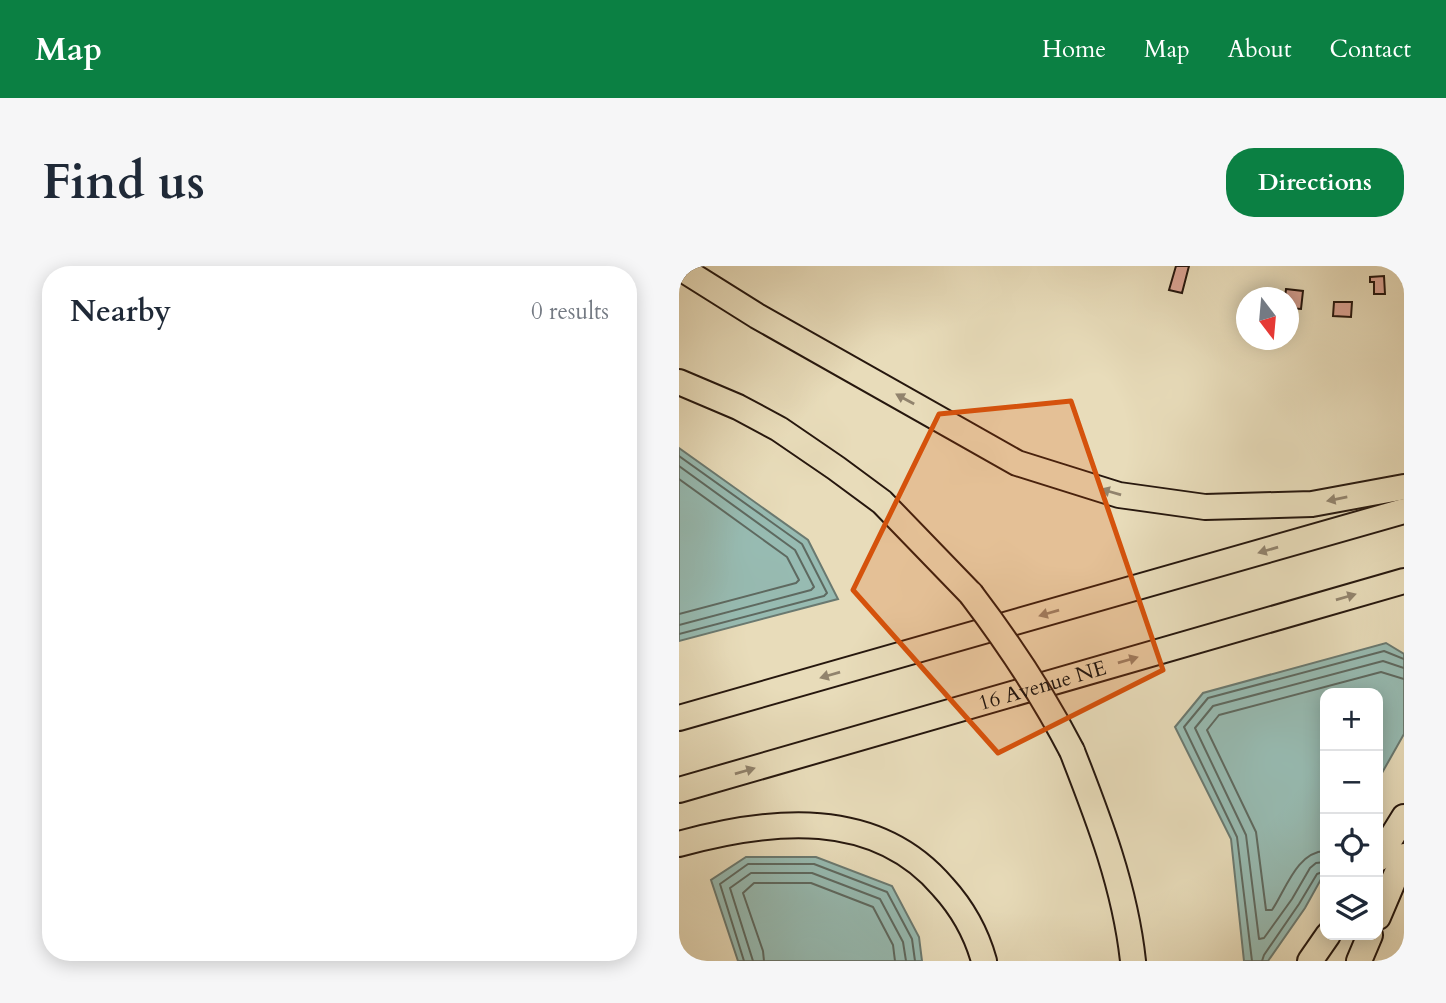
<!DOCTYPE html>
<meta charset="utf-8">
<style>
body{margin:0;font-family:Cardo,serif;background:#f6f6f7;color:#1f2937}
.controls{position:absolute;right:21px;bottom:21px;display:grid;overflow:hidden;border-radius:14px;box-shadow:0 4px 18px #0003}
.controls button{width:63px;height:63px;display:grid;place-items:center;padding:0;border:0;border-bottom:2px solid #e0e1e3;background:#fff;color:#1f2937;font:35px sans-serif}
.compass{position:absolute;left:557px;top:21px;width:63px;height:63px;border-radius:50%;background:#fff;box-shadow:0 4px 18px #0003;rotate:164deg}
.list{margin:0;padding:0;list-style:none}
h2{display:flex;justify-content:space-between;align-items:center;height:91px;margin:0;padding:0 28px;font-size:30px}
h2 small{font-size:23px;font-weight:400;color:#747a83}
.icon{flex:none;width:38px;height:38px;fill:none;stroke:currentColor;stroke-width:2;stroke-linecap:round;stroke-linejoin:round}
.map{position:relative;flex:none;width:725px;height:695px;overflow:hidden;border-radius:28px}
header{display:flex;align-items:center;gap:42px;box-sizing:border-box;height:98px;padding:0 35px;background:#0b8043;color:#fff}
header strong{font-size:33px}
nav{display:flex;gap:38px;margin-inline-start:auto;font-size:24px}
.intro{display:flex;align-items:center;justify-content:space-between;box-sizing:border-box;height:168px;padding:0 42px}
h1{margin:0;font-size:49px}
.button{padding:18px 32px;border-radius:28px;background:#0b8043;color:#fff;font-size:24px;font-weight:700}
main{display:flex;gap:42px;padding:0 42px}
aside{flex:1;background:#fff;border-radius:28px;box-shadow:0 4px 18px #0003}
.map>svg:first-child{display:block}
.water{fill:#97bbb2;stroke:#6a7970;stroke-width:2}
.lines{fill:none;stroke-linecap:round;stroke-linejoin:round}
.shore{stroke:#5e6960;stroke-width:2}
.building{fill:#dca494;stroke:#26170e;stroke-width:2}
.highway-casing{stroke:#26170e;stroke-width:28}
.highway{stroke:#e8dcba;stroke-width:24}
.highway-bridge-casing{stroke:#26170e;stroke-width:28;stroke-linecap:butt}
.highway-bridge{stroke:#e8dcba;stroke-width:24}
.oneway{fill:#91836d}
.marked{fill:#d5520c;fill-opacity:0.2;stroke:#d5520c;stroke-width:5;stroke-linejoin:round}
.labels{text-anchor:middle;stroke-width:6;stroke-linejoin:round;paint-order:stroke}
.street-label{font-size:21px;fill:#26170e;stroke:#f0e8d2}
</style>
<header>
<strong>Map</strong>
<nav><a>Home</a><a>Map</a><a>About</a><a>Contact</a></nav>
</header>
<div class="intro"><h1>Find us</h1><a class="button">Directions</a></div>
<main>
<aside>
<h2>Nearby<small>0 results</small></h2>
<ul class="list">
</ul>
</aside>
<div class="map">
<svg width="725" height="695" viewBox="0 0 725 695">
<rect width="100%" height="100%" fill="#e8dcba"/>
<filter id="stains"><feTurbulence type="fractalNoise" baseFrequency=".00286" numOctaves="4"/><feColorMatrix values="0 0 0 0 .2 0 0 0 0 .09 0 0 0 0 .02 0 0 0 .5 -.17"/></filter>
<radialGradient id="worn" r=".72"><stop offset=".6" stop-color="#630" stop-opacity="0"/><stop offset="1" stop-color="#630" stop-opacity=".3"/></radialGradient>
<path class="water" d="M0 182 129 274 159 333 0 375Z
M707 377 725 388V468L699 514V427H646V606L626 642 589 695H565L552 573 496 461 524 427Z
M67 591H137L213 620 240 671 243 695H59L32 614Z"/>
<g class="lines">
<path class="shore" d="M0 190 123 278 148 327 145 330 0 368
M0 200 116 284 135 321 132 324 0 359
M0 213 108 291 120 314 117 317 0 348
M646 585C618 586 607 623 593 644H587L577 566 528 464 540 449 702 406 725 413
M646 596 637 597 631 602 613 633 585 672 580 673 567 569 516 462 534 440 704 395 725 402
M65 695 41 618 69 598H135L208 626 233 673 236 695
M74 695 51 622 72 607H133L201 633 224 676 227 695
M85 695 84 685 64 627 75 617H132L194 641 214 679 216 695
M573 695 558 571 505 461 529 432 705 385 725 393
M583 695 585 689 620 638 638 608 646 605"/>
</g>
<path class="building" d="M497 0H510L503 27 490 24Z
M705 10 706 28H695V16H691V11Z
M607 23 624 25 622 43 610 42V32H606Z
M655 36H673L672 51 654 50Z"/>
<g class="lines">
<g class="highway-casing">
<g id="highway">
<path d="M0 1 78 50 338 197 440 229 526 241 633 238 725 221"/>
<path d="M0 116 59 141 100 163 157 202 203 236 292 328"/>
<path d="M0 452 725 245"/>
<path d="M393 485C420 554 446 621 454 695"/>
<path id="s1" d="M0 524 725 315"/>
<path d="M0 578C91 553 196 541 264 621 284 643 297 666 305 695"/>
<path d="M699 593 725 551"/>
<path d="M699 651 725 590"/>
<path d="M631 695 649 669"/>
<path d="M680 695 691 669"/>
</g>
</g>
<use href="#highway" class="highway"/>
<g class="highway-bridge-casing">
<path id="highway-bridge" d="M292 328C330 378 364 429 393 485"/>
</g>
<use href="#highway-bridge" class="highway-bridge"/>
</g>
<defs><path id="oneway-solid" d="M-6-.8H1V-3.2L6.5 0L1 3.2V.8H-6Z" transform="scale(1.75)"/></defs>
<g class="oneway">
<use href="#oneway-solid" transform="translate(226 133) rotate(-151)"/>
<use href="#oneway-solid" transform="translate(432 226) rotate(-164)"/>
<use href="#oneway-solid" transform="translate(658 233) rotate(169)"/>
<use href="#oneway-solid" transform="translate(589 284) rotate(164)"/>
<use href="#oneway-solid" transform="translate(667 331) rotate(-16)"/>
<use href="#oneway-solid" transform="translate(370 347) rotate(164)"/>
<use href="#oneway-solid" transform="translate(449 394) rotate(-16)"/>
<use href="#oneway-solid" transform="translate(151 409) rotate(164)"/>
<use href="#oneway-solid" transform="translate(66 505) rotate(-16)"/>
</g>
<path class="marked" d="M392 135 484 404 319 487 174 324 260 148Z"/>
<g class="labels">
<g class="street-label">
<text dy="7" stroke="none"><textPath href="#s1" startOffset="378">16 Avenue NE</textPath></text>
</g>
</g>
<rect width="100%" height="100%" filter="url(#stains)"/>
<rect width="100%" height="100%" fill="url(#worn)"/>
</svg>
<div class="controls">
<button>+</button>
<button>−</button>
<button><svg class="icon" aria-label="locate" viewBox="0 0 24 24"><circle cx="12" cy="12" r="6"/><path d="M12 2v4M12 18v4M2 12h4M18 12h4"/></svg></button>
<button><svg class="icon" aria-label="layers" viewBox="0 0 24 24"><path d="M12 4l9 5-9 5-9-5zM3 14l9 5 9-5"/></svg></button>
</div>
<svg class="compass" viewBox="-18 -18 36 36"><path d="M0-13l5 13h-10z" fill="#e53935"/><path d="M0 13l5-13h-10z" fill="#747a83"/></svg>
</div>
</main>
